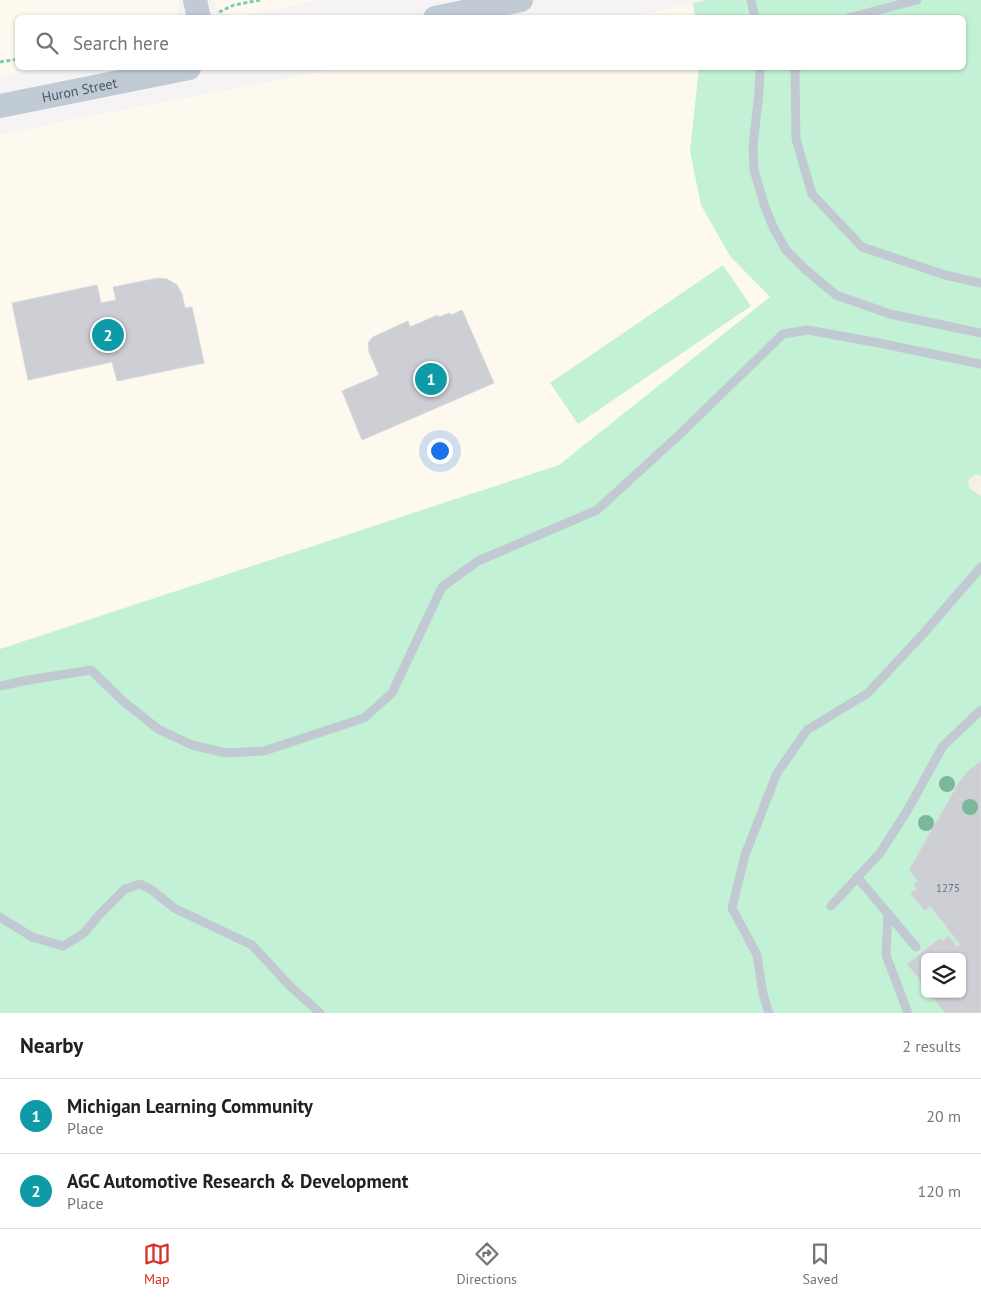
<!DOCTYPE html>
<style>
body{margin:0;font-family:"PT Sans",sans-serif;background:#f2f2f2;color:#202124}
.controls{position:absolute;right:15px;bottom:15px;display:grid;overflow:hidden;border-radius:8px;box-shadow:0 1px 4px #0004}
.controls button{width:45px;height:45px;display:grid;place-items:center;padding:0;border:0;border-bottom:1px solid #e0e0e0;background:#fff;color:#202124;font:25px sans-serif}
.you{position:absolute;left:439px;top:450px;width:18px;height:18px;margin:-12px;border:4px solid #fff;border-radius:50%;background:#1a73e8;box-shadow:0 0 0 8px #1a73e833}
.badge{display:grid;place-items:center;width:32px;height:32px;border-radius:50%;background:#d93025;color:#fff;font-size:16px;font-weight:700}
.pin{position:absolute;translate:-50% -50%;border:2px solid #fff;box-shadow:0 1px 5px #0006}
.list{margin:0;padding:0;list-style:none}
h2{display:flex;justify-content:space-between;align-items:center;height:65px;margin:0;padding:0 20px;font-size:21px}
h2 small{font-size:16px;font-weight:400;color:#757577}
.list li{display:grid;grid-template-columns:32px 1fr auto;gap:15px;align-items:center;box-sizing:border-box;height:75px;padding:0 20px;border-top:1px solid #e0e0e0}
.list b{display:block;font-size:19px;white-space:nowrap}
.list p{margin:0;font-size:16px;white-space:nowrap;color:#757577}
.list em{font-size:16px;font-style:normal;color:#757577}
.icon{flex:none;width:28px;height:28px;fill:none;stroke:currentColor;stroke-width:2;stroke-linecap:round;stroke-linejoin:round}
.map{position:relative;flex:none;width:981px;height:1013px;overflow:hidden}
.search{position:absolute;background:#fff;box-shadow:0 1px 4px #0004;left:15px;right:15px;top:15px;height:55px;display:flex;align-items:center;gap:12px;box-sizing:border-box;padding:0 18px;border-radius:8px;color:#757577;font-size:19px}
.sheet{height:215px;background:#fff}
nav{display:flex;justify-content:space-around;align-items:center;box-sizing:border-box;height:70px;border-top:1px solid #e0e0e0;background:#fff;font-size:14px;color:#757577}
nav a{display:grid;justify-items:center;gap:2px}
nav .on{color:#d93025}
.map>svg:first-child{display:block}
.commercial{fill:#fdf9ef}
.green{fill:#c3f1d5;fill-rule:evenodd}
.sand{fill:#f5f0e5}
.building{fill:#cdcfd5;stroke:#d7d9de}
.lines{fill:none;stroke-linecap:round;stroke-linejoin:round}
.path{stroke:#7ad0a6;stroke-width:3;stroke-dasharray:4 2.5;stroke-linecap:butt}
.lane{stroke:#c1cad2;stroke-width:9}
.secondary{stroke:#c1cbd6;stroke-width:24}
.tree{fill:#7bb799}
.labels{text-anchor:middle;stroke-width:4;stroke-linejoin:round;paint-order:stroke}
.number-label{font-size:11px;fill:#6b747e}
.street-label{font-size:14px;fill:#4a5661;stroke:#fff}
</style>
<div class="map">
<svg width="981" height="1013" viewBox="0 0 981 1013">
<rect width="100%" height="100%" fill="#f5f3f3"/>
<path class="commercial" d="M0 0H179V17L18 18V68H47L0 77Z
M214 0H320L244 16 228 14 218 10Z
M693 3 695 17 630 18V17Z
M342 68H699L690 151 730 256 771 297 559 465 0 649V135L90 116Z"/>
<path class="green" d="M708 0H981V1013H0V649L559 465 770 297 730 256 701 205 690 151 699 68H964V18L695 17 693 3ZM925 957H962V994H925Z
M723 265 751 306 578 424 550 383Z"/>
<path class="sand" d="M976 474 981 476V496L970 489 968 482 970 478Z"/>
<path class="building" d="M158 278 167 279 177 285 182 294 185 308 192 307 204 363 117 381 112 362 28 380 12 303 97 285 101 303 116 300 113 287Z
M462 310 494 383 362 440 342 391 379 375 369 352 368 343 373 337 408 321 410 327 438 315 439 317 450 313 451 315Z
M981 761V1013H945L930 994H962V957H925V987L907 964 940 938 942 941 949 936 957 947 960 944 930 906 925 911 910 893 917 889 913 885 918 881 909 870 959 782 969 770Z"/>
<g class="lines">
<path class="path" d="M219 12 234 5 260 0
M0 62 18 59"/>
<path class="lane" d="M751 0 755 18
M848 18 917 0
M760 68 759 92 753 146 754 170 764 204 773 227 786 250 805 269 836 295 890 314 981 333
M797 68 795 70 796 139 812 194 862 247 945 275 981 283
M0 686 23 681 91 670 123 701 158 729 192 745 226 753 264 751 364 718 392 693 442 587 478 561 597 510 679 435 783 334 808 330 879 343 981 364
M857 877 916 947
M831 906 880 853 907 811 943 746 981 710
M888 913 886 955 908 1013
M0 917 32 937 63 946 84 933 100 914 125 889 140 884 152 890 174 908 252 945 290 986 320 1013
M769 1013 763 994 757 955 732 908 745 855 777 773 807 730 868 693 923 634 981 567"/>
<g class="secondary">
<path d="M195 0 199 18"/>
<path d="M435 18 521 0"/>
<path id="s1" d="M0 106 189 68"/>
</g>
</g>
<g class="tree">
<circle cx="947" cy="784" r="8"/>
<circle cx="970" cy="807" r="8"/>
<circle cx="926" cy="823" r="8"/>
</g>
<g class="labels">
<g class="number-label">
<text x="948" y="892">1275</text>
</g>
<g class="street-label">
<text dy="5" stroke="none"><textPath href="#s1" startOffset="81">Huron Street</textPath></text>
</g>
</g>
</svg>
<div class="controls">
<button><svg class="icon" aria-label="layers" viewBox="0 0 24 24"><path d="M12 4l9 5-9 5-9-5zM3 14l9 5 9-5"/></svg></button>
</div>
<div class="you"></div>
<div class="pin badge" style="left:431px;top:379px;background:#0f9aa8">1</div>
<div class="pin badge" style="left:108px;top:335px;background:#0f9aa8">2</div>
<div class="search"><svg class="icon" aria-label="search" viewBox="0 0 24 24"><circle cx="10" cy="10" r="6"/><path d="M15 15l6 6"/></svg>Search here</div>
</div>
<section class="sheet">
<h2>Nearby<small>2 results</small></h2>
<ul class="list">
<li><span class="badge" style="background:#0f9aa8">1</span><div><b>Michigan Learning Community</b><p>Place</p></div><em>20 m</em></li>
<li><span class="badge" style="background:#0f9aa8">2</span><div><b>AGC Automotive Research &amp; Development</b><p>Place</p></div><em>120 m</em></li>
</ul>
</section>
<nav>
<a class="on"><svg class="icon" aria-label="map" viewBox="0 0 24 24"><path d="M3 6l6-2 6 2 6-2v14l-6 2-6-2-6 2zM9 4v14M15 6v14"/></svg>Map</a>
<a><svg class="icon" aria-label="directions" viewBox="0 0 24 24"><path d="M12 3l9 9-9 9-9-9zM9 14v-3h6M13 9l2 2-2 2"/></svg>Directions</a>
<a><svg class="icon" aria-label="saved" viewBox="0 0 24 24"><path d="M7 4h10v16l-5-4-5 4z"/></svg>Saved</a>
</nav>
